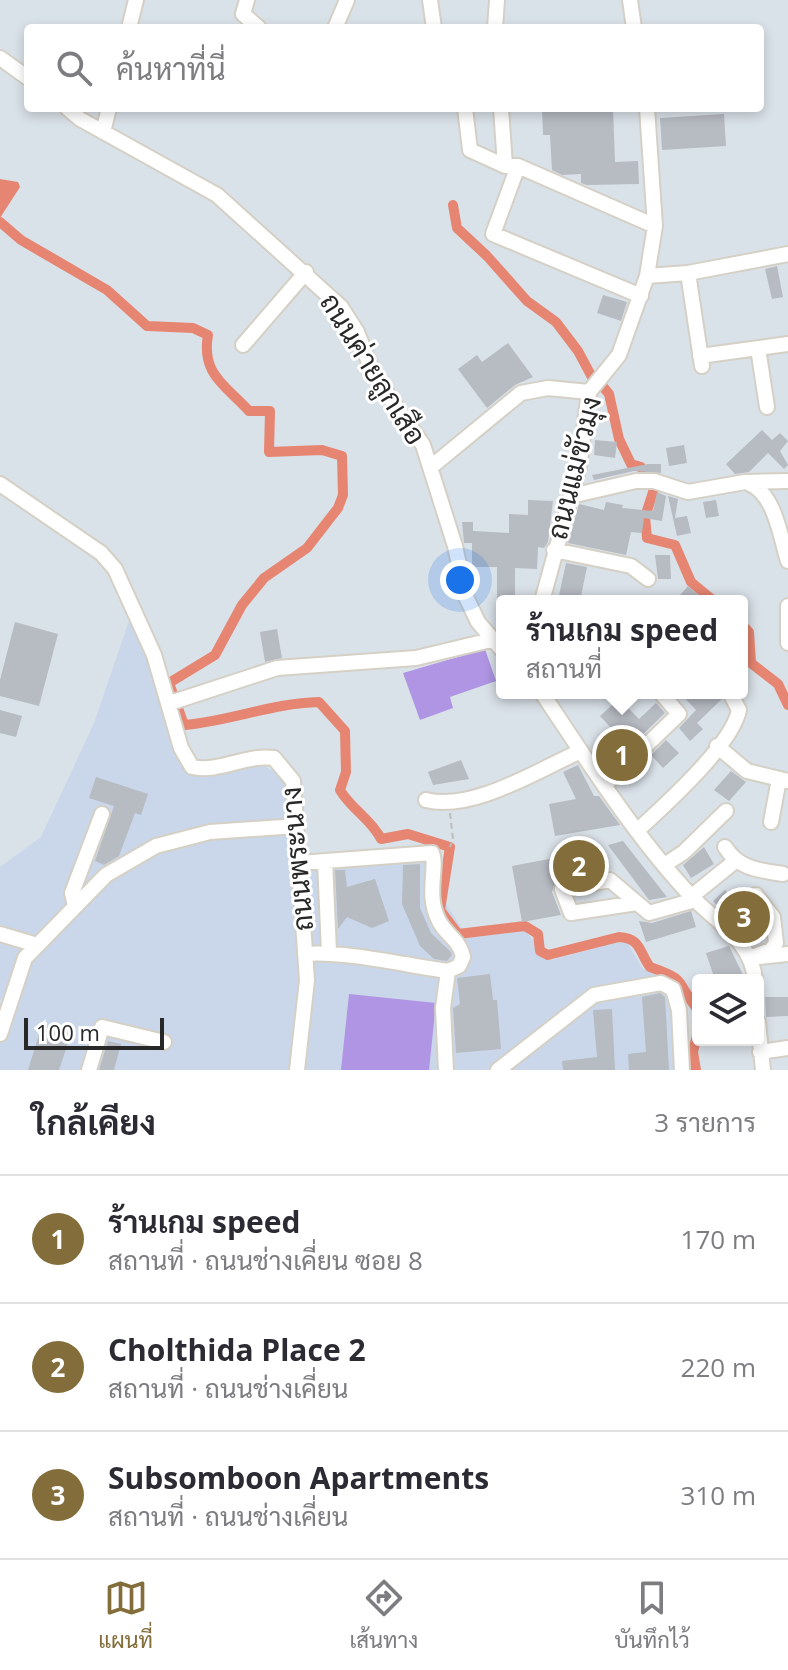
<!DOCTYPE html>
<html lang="th">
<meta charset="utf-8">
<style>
body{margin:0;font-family:"Open Sans",Sarabun,sans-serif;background:#f2f2f3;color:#2b2b33}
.controls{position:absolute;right:24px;bottom:24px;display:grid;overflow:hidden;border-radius:8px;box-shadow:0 4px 12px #0003}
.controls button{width:72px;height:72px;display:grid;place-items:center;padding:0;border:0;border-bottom:2px solid #e1e1e2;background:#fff;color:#2b2b33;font:40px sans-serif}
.scale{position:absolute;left:24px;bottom:20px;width:140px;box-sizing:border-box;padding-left:8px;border:4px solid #282828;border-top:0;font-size:22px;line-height:28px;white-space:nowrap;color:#282828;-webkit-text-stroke:6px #fff;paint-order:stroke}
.you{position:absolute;left:460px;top:580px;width:28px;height:28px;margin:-20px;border:6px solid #fff;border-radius:50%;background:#1a73e8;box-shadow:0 0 0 12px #1a73e833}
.badge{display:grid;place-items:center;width:52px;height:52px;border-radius:50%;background:#836d3a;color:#fff;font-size:26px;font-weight:700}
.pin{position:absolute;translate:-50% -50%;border:4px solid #fff;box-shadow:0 2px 8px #0006}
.popup{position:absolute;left:496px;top:595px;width:252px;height:104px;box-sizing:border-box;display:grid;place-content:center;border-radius:8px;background:#fff;filter:drop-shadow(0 2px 6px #0005);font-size:26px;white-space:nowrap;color:#7c7c81}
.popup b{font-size:30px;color:#2b2b33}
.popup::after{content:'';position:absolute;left:50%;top:100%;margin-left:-16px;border:16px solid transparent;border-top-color:#fff}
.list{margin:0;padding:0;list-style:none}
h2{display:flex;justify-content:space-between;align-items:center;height:104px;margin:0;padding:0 32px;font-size:34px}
h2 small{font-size:26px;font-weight:400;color:#7c7c81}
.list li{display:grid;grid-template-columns:52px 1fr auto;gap:24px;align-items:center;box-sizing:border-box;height:128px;padding:0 32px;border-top:2px solid #e1e1e2}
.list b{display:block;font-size:30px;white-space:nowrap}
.list p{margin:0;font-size:26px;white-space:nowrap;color:#7c7c81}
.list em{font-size:26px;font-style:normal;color:#7c7c81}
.icon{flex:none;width:44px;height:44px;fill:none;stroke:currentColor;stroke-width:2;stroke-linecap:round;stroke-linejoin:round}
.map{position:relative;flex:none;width:788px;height:1070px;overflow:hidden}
.search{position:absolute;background:#fff;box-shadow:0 4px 12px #0003;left:24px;right:24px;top:24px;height:88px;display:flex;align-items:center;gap:20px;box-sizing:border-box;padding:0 28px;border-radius:8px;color:#7c7c81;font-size:30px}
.sheet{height:488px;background:#fff}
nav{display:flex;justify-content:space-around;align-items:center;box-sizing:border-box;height:112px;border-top:2px solid #e1e1e2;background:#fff;font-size:22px;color:#7c7c81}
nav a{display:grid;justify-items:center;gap:4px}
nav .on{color:#836d3a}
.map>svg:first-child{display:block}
.education{fill:#cad7ea}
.pitch{fill:#af95e4}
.water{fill:#e68672}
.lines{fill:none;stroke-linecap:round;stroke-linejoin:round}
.canal{stroke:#e68672;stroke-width:10}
.building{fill:#b7bbc2}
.minor-casing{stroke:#d5d0c5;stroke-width:18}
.path{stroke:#bebebe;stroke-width:2;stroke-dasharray:6 4;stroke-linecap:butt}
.minor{stroke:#fff;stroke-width:14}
.labels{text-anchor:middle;stroke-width:6;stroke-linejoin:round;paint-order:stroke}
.street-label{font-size:28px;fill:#282828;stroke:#fff}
</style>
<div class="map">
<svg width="788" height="1070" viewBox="0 0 788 1070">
<rect width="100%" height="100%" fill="#dae2e9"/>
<path class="education" d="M131 615 152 665 185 772 260 763 284 778 293 859 440 850 437 890 463 930 525 931 551 960 626 940 642 968 678 985 689 1070H0V1015L4 1001 0 999V867L41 837 94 723Z"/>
<path class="pitch" d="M485 649 496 681 450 697 453 708 420 720 403 673Z
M349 994 436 1003 429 1070H341Z"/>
<path class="water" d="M0 179 18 182 20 187 0 218Z"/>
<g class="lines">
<path class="canal" d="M453 205 457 228 487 256 527 301 556 322 578 351 593 379
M0 222 21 240 107 290 147 326 193 328 208 335C201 374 225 385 249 411H270L269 452 322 450 342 456 343 495 338 508 307 548 264 578 242 605 215 655 169 683 184 725C230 721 273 703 319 702L345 731 346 772 340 790C351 809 371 819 381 839L408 834 450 847 440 910 458 934 525 926 538 934 540 951 548 955 619 937C641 938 639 952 650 967 690 981 674 981 698 1010
M600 383 609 394 619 439 631 464 641 467 654 489 645 517 647 538 675 545 691 582 714 601
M742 625 749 632 751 663 778 684 788 705
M696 1070 693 1052 698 1031"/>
</g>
<path class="building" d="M542 108H613L615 162 638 161 639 184 587 185 581 183V174L562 175 552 170 550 135H543Z
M724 114 726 146 662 150 660 118Z
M777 266 783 297 772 299 765 269Z
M603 295 627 302 621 321 597 313Z
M508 343 533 377 515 385 487 408 458 369 477 355 482 362Z
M762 430 772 440 780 433 788 441 780 451 788 465 784 469 768 453 749 472 735 474 726 464Z
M595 440 617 442 615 458 594 455Z
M684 445 687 463 669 466 666 448Z
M648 464H661V473L634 471 594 480 592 475Z
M657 492 666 496 662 521 644 518 642 533 631 532 626 555 568 543 579 504 604 510 606 502 623 505 622 508 653 511Z
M668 496 678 499 675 518 687 516 691 533 677 536Z
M528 500 553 501 548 542 544 548 538 547 537 569 515 568V601H497V567H472V543H464L462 522H473V531L509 533V514L528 515Z
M716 500 719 516 706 518 703 502Z
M655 555H670L671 579H658Z
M566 563 587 567 580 601 558 600Z
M688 586 706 601H675Z
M15 622 58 634 39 706 0 696V680Z
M277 629 282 658 265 662 260 632Z
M680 693H720L722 699 697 723 703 729 690 741 679 728 696 710Z
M619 699 639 719 656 703 665 713 606 770 600 762 624 742 600 716Z
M0 710 22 716 16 737 0 733Z
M666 740 679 753 663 768 651 755Z
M461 760 469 779 433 785 428 772Z
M578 765 594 796H599L620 825 555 836 549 804 576 799 563 772Z
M731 771 746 782 729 801 714 790Z
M96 777 148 794 141 815 135 813 119 856 104 865 95 861 114 806 89 798Z
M623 841 667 897 649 900 608 845Z
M704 847 714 864 691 878 683 865Z
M602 849 606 870 555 882 552 892 561 915 522 922 512 866Z
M420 864V908L431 933 450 951 452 955 447 961 434 959 420 946 402 904 403 865Z
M335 870H345L347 887 375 879 389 921 372 928 347 917 338 929Z
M725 890 749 916 755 910 762 919 759 922 765 934 754 945 713 901Z
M691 911 696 927 646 942 639 921 652 923Z
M729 946 744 977 715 980 706 953Z
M490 974 493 1000H497L501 1049 456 1053 453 1008 460 1004 457 978Z
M660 993 665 997 669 1070H629L628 1054 646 1052 642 997Z
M765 997H788V1016L766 1017Z
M612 1009 615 1070H563L562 1061 597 1057 593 1010Z
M42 1025 71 1034 59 1070H28Z
M108 1041 121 1044 114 1070H99Z"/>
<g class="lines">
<g class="minor-casing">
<path id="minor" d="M247 0 243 14 259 28
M430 0 434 28
M630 0 634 28
M129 28 136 0
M335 28 347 0
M495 28 497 0
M0 58 28 78
M67 108 80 119 217 195 341 307 357 332 374 375 423 445 455 546 466 597 478 622 502 650
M465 108 470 150 505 166H518L655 226
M501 108 505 166
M103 132 109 108
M518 166 493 234 641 296
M688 273 702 366
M647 276 688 273 788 254
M243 345 306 272
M758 348 767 407
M700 356 788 344
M431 467 521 393 548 388 589 392
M748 483C775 493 780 536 788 561
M0 484 101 553 115 569 154 655 181 748 192 767C220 773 246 754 274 758L293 781 307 980 297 1070
M571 496 636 481H654L688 492 745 482 788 481
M554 550 631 566 648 579
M542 601 579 467 589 392 619 355 647 276 655 226 647 108
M788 606V643
M542 693C587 760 638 841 694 899 718 923 752 942 755 980
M170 703 277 668 416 658 491 640
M717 746 747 771 788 781
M605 785 679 714 661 693
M426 800C472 812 538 770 581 751
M771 822 779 779
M639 829C666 804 732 745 739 710L730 693
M725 847C739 869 758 870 783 874
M325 861 329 952
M299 863 432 853C438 867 425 895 439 921 446 935 460 940 463 957L459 966 448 971C404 965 346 951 305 954
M666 864 684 852 726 811
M692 896 734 862
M637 903 571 913 562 889 610 880 649 913 695 900
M75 906 72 893 102 814
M0 934 37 945
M760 957 788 954
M749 958 771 950 776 943 773 917 756 895
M758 1022 763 1070
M0 1034 25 958 106 875 156 846 210 832 297 826
M760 1052 788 1048
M89 1070 102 1027 164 1042
M446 1070 443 1008 448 971
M498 1070 594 995 661 983 673 989 679 1010 682 1070"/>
</g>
<path class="path" d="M450 813 453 839 450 847"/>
<use href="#minor" class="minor"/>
</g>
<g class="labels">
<g class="street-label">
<text transform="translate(373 369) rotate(58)" y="10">ถนนค่ายลูกเสือ</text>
<text transform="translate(574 468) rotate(-76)" y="10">ถนนแม่ขัวมุง</text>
<text transform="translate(297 859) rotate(-95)" y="10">ถนนพระนาง</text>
</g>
</g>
</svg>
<div class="controls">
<button><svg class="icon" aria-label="layers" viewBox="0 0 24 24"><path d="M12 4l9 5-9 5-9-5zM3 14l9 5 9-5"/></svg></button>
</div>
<div class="scale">100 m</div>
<div class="you"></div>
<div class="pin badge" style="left:622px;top:755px">1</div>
<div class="popup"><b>ร้านเกม speed</b>สถานที่</div>
<div class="pin badge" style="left:579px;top:866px">2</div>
<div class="pin badge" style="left:744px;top:917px">3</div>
<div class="search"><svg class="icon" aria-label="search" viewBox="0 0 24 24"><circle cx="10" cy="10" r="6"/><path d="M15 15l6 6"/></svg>ค้นหาที่นี่</div>
</div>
<section class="sheet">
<h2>ใกล้เคียง<small>3 รายการ</small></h2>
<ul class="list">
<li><span class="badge">1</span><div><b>ร้านเกม speed</b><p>สถานที่ · ถนนช่างเคี่ยน ซอย 8</p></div><em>170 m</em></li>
<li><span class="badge">2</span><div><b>Cholthida Place 2</b><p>สถานที่ · ถนนช่างเคี่ยน</p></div><em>220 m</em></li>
<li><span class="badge">3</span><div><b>Subsomboon Apartments</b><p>สถานที่ · ถนนช่างเคี่ยน</p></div><em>310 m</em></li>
</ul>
</section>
<nav>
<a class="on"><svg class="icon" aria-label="map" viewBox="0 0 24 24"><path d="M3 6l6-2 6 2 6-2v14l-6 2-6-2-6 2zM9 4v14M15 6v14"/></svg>แผนที่</a>
<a><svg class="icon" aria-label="directions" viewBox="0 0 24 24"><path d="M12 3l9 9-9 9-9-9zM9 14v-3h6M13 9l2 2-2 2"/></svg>เส้นทาง</a>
<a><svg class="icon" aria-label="saved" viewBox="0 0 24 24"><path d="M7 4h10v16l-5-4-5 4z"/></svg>บันทึกไว้</a>
</nav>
